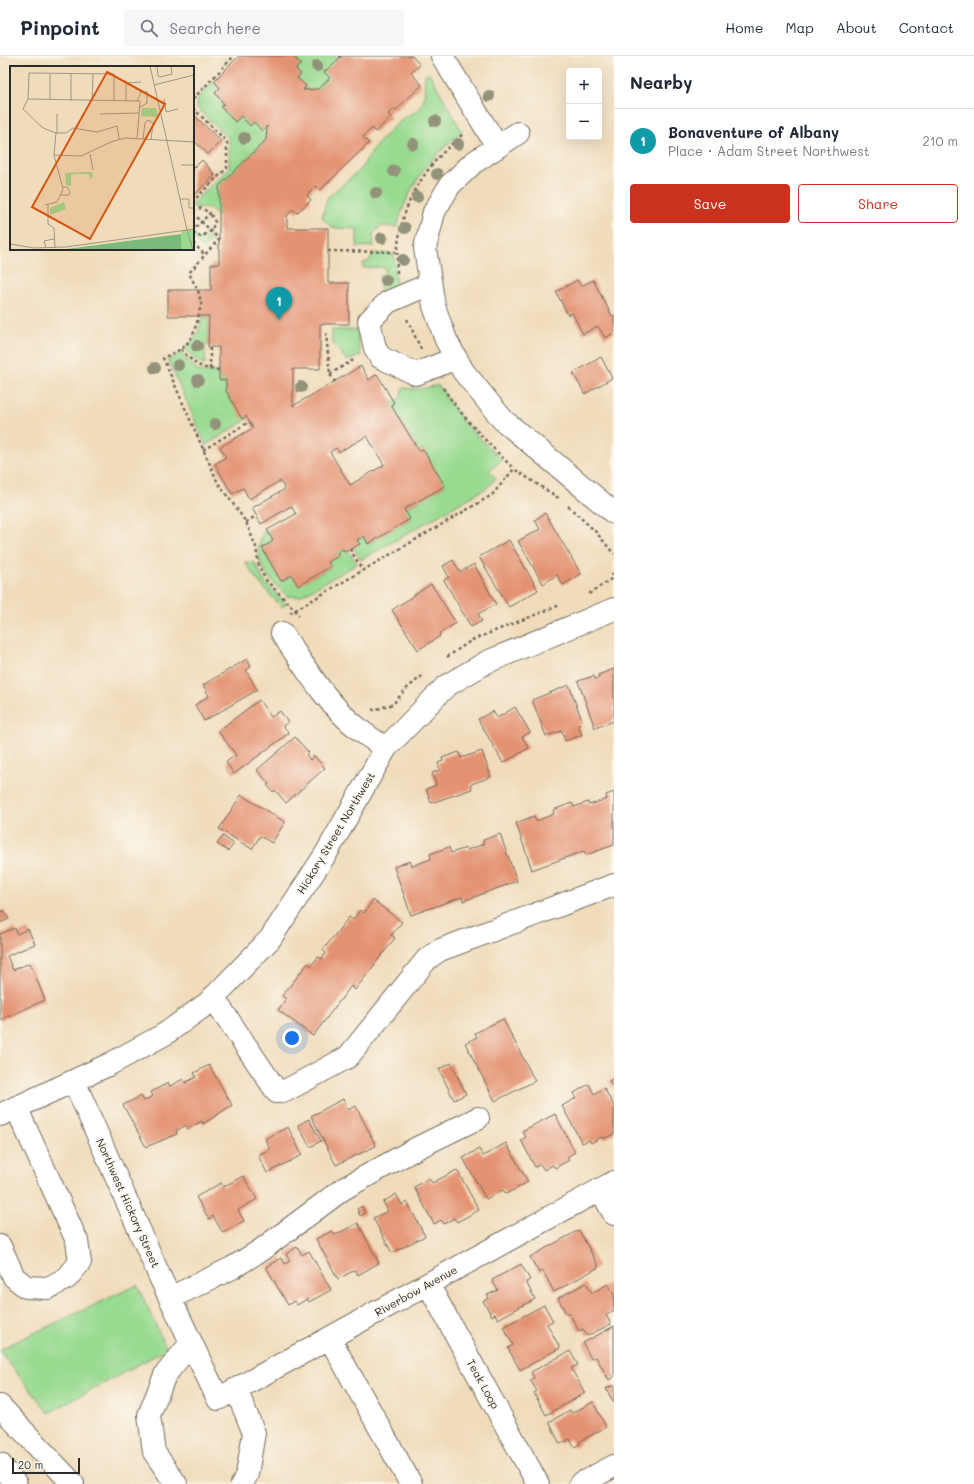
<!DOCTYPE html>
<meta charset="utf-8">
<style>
body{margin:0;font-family:Mali,sans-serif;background:#f6f6f7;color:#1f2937}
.controls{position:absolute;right:12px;top:12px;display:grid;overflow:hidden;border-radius:4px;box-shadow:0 4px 16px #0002}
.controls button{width:36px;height:36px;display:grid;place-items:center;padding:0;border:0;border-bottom:1px solid #e0e1e3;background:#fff;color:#1f2937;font:20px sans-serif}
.scale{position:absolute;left:12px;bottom:10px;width:68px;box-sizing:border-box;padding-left:4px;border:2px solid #2b2b2b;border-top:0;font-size:11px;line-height:14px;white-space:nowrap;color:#2b2b2b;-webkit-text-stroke:3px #fbf7ec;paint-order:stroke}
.you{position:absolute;left:292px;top:982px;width:14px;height:14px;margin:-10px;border:3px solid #fff;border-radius:50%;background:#1a73e8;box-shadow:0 0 0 6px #1a73e833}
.badge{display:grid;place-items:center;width:26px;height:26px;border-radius:50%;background:#c8321e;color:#fff;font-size:13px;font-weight:700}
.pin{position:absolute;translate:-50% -33px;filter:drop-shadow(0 1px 2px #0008)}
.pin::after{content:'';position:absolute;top:21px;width:14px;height:12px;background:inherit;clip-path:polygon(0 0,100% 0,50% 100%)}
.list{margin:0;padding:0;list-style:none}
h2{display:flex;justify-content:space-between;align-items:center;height:52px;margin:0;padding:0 16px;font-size:17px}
h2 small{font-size:13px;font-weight:400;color:#747a83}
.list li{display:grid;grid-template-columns:26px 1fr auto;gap:12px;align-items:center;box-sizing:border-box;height:64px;padding:0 16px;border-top:1px solid #e0e1e3}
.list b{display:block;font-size:15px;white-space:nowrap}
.list p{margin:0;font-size:13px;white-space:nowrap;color:#747a83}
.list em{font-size:13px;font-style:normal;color:#747a83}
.actions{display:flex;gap:8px;padding:12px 16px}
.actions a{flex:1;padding:9px 0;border:1px solid #c8321e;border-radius:4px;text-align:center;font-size:14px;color:#c8321e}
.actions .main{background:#c8321e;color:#fff}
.icon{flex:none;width:22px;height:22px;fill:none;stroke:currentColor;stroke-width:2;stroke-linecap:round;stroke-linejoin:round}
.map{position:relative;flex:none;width:614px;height:1428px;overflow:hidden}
header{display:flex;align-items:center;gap:24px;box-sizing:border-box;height:56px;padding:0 20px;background:#fff;border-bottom:1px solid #e0e1e3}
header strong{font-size:19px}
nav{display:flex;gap:22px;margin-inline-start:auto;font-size:14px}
.search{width:280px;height:36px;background:#f6f6f7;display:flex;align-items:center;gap:10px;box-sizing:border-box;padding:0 14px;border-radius:4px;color:#747a83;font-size:15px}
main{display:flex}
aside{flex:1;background:#fff}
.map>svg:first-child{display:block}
.green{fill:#98da90;stroke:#62825e}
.building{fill:#e49372;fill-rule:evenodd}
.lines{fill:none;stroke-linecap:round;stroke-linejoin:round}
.minor-casing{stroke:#70695d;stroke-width:24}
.major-casing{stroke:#70695d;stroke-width:24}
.path{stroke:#70695d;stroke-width:2.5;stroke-dasharray:3 3;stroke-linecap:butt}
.minor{stroke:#fff;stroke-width:22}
.major{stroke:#fff;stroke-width:22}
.tree{fill:#92937a}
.labels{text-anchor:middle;stroke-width:3;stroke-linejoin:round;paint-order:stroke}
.street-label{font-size:11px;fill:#2b2b2b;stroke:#fbf7ec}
.inset-road{fill:none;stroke:#a19581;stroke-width:1}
.view{fill:#d5540f;fill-opacity:0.15;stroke:#d5540f;stroke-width:2}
.inset-edge{fill:none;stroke:#2b2b2b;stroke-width:2}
</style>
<header>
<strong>Pinpoint</strong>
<div class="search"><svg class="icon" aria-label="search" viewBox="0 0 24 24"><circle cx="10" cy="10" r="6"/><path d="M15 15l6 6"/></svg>Search here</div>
<nav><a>Home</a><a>Map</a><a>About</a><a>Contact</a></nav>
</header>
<main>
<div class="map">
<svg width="614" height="1428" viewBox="0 0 614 1428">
<rect width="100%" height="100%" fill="#fbf7ec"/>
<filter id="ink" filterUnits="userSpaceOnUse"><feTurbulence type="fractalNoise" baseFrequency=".025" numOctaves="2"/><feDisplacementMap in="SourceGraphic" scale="8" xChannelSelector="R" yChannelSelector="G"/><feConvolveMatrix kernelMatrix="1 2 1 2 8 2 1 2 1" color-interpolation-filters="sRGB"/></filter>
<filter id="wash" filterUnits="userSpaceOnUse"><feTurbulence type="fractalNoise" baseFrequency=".012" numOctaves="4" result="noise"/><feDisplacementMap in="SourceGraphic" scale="16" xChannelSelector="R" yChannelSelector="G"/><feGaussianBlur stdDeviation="0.9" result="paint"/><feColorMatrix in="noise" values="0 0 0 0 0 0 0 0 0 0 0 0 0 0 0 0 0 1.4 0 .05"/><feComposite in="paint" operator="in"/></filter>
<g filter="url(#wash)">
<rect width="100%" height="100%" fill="#f0dcbb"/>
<path class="green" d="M293 0H336V6L325 17 330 22 318 33 303 34 306 30 297 22 301 18 296 13 301 8Z
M429 17 462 75C428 105 410 126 397 171L381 170 373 178 374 190 357 191V173L332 172 322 161 327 142 361 113 371 96 389 75 405 61 417 55 424 44 425 19Z
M214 25 220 32 215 37 224 48 221 52 235 66 241 60 250 70 254 66 262 74 267 70 266 84 219 130V162L210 152 193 151V147L229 112V83L197 52 198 42Z
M193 179C200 183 205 183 211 179V186L204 193 193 183Z
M373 197 394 198 396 231 381 237 379 220 384 217 386 213 380 211 363 212V207L369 205Z
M209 260 208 287 205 291V308L196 305 185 292 196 281 203 261Z
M332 274H358V287L361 299 347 305 332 286Z
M181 297 198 315 219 316V324H226V335L242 362 246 360 248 363 206 389 168 304Z
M438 329 463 366 502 404 489 415 496 422 488 431 361 504 353 491 359 488 357 484 364 480 368 488 410 463 404 453 445 430 423 393 419 395 391 349 401 341 402 332 420 333Z
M267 474 273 485 262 492 281 525 292 519 298 529 331 511 328 506 338 500 337 497 343 493 345 496 348 494 357 508 299 541 287 540C279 532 269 524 264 514 258 504 255 481 267 474Z
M245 506 255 507 264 525 286 548 282 551C268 537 255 523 245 506Z
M137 1229 167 1293 49 1357 0 1296V1293Z"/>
<g id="blocks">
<path class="building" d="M239 0H293L301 8 296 13 301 18 297 22 306 30 303 34 318 33 330 22 324 16 342 0H412L420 9 411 17 422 29 396 54 394 53 388 58 391 61 375 76 372 72 363 81 369 87 320 134 316 130 307 139 311 144 297 157 293 153 287 160V172H328V227H349V268H320V313H293V350L361 310 369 324 377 318 394 347 391 349 419 395 423 393 445 430 404 453 410 463 368 488 364 480 357 484 360 488 345 496 343 493 337 497 339 500 328 506 331 510 298 530 292 519 281 525 262 492 273 485 267 474 296 458 291 450 261 468 252 452 285 433 280 425 249 443 243 432 232 438 215 408 226 401 220 391 253 372 246 360 242 363 226 335V324H219V291H208L209 260H168V234H211V208H219V130L266 84 267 70 262 75 254 66 250 70 241 60 235 66 221 51 224 48 215 37 220 32 214 25ZM367 380 384 409 350 429 330 396 336 392 339 396Z
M193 58 221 85 208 98 193 84Z
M202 104 215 119 193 140V113Z
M577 224 581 230 593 224 612 260 614 259V277L605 282 598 270 583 278 572 257 568 259 556 236Z
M601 301 612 322 585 338 573 317Z
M545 457 581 518 563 529 557 519 543 528 518 485 540 473 535 464Z
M509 484 538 534 509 551 479 501Z
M453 504 460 516 474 508 496 548 478 558 482 565 471 571 444 524 449 521 443 510Z
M431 528 456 567 439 578 440 580 418 594 392 554Z
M247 603 251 611 246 614 257 634 204 665 195 649 209 640 203 629Z
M614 613V665L595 672 578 625 594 620 595 623 599 622 598 619Z
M569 629 583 667 578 669 582 679 565 685 562 675 546 680 532 644Z
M259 644 271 661 280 655 288 666 283 670 289 677 234 718 226 706 236 699 218 675Z
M515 651 530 676 522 681 529 692 503 707 478 663 493 655 497 662Z
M295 681 309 697 306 699 310 704 314 700 325 712 286 747 275 734 273 736 267 729 269 728 257 714Z
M482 695 491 721 471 728 472 733 431 747 426 733 436 729 432 717 440 714 438 707 443 705 442 702 459 696 461 702Z
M614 736V789L586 799 584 795 532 814 516 767 534 760 536 765 554 758 553 754 572 747 574 751 588 746 589 749 607 743 606 739Z
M241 739 285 766 272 787 260 780 252 793 219 773Z
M500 778 517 825 463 845 462 841 411 859 394 811 410 805 412 810 431 803 430 798 449 791 451 797 466 792 467 794 484 788 483 784Z
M223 780 234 788 228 795 217 788Z
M373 844 402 866 391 879 395 882 355 934 351 930 313 980 278 954 286 943 282 940 308 907 311 910 318 901 322 903 326 897 323 894 349 861 353 864 360 854 364 857Z
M4 854 9 863 0 867V856Z
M15 872 17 878 28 873 35 888 7 900 13 914 30 907 45 944 0 964V878Z
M503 963 535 1025 495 1045 465 987 477 981 475 977Z
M451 1007 466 1038 454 1044 439 1013Z
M209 1009 232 1049 203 1068 202 1065 188 1073 186 1069 176 1075 177 1078 146 1091 123 1049 141 1040 144 1045 153 1040 151 1036 168 1027 170 1030 183 1023 185 1027 196 1021 194 1017Z
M614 1022V1033L609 1025Z
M589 1028 594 1038 604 1032 614 1050V1078L603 1083 602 1081 591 1087 589 1084 582 1087 562 1050 576 1042 574 1037Z
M343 1043 348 1054 356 1050 376 1090 336 1109 311 1060Z
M555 1058 575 1096 567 1101 569 1104 555 1112 553 1109 544 1114 540 1108 535 1111 521 1084 526 1081 522 1075Z
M309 1063 321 1085 310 1091 298 1069Z
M288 1071 302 1099 267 1117 258 1099 270 1093 265 1083Z
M506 1087 528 1126 506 1138 503 1134 486 1143 463 1102 479 1093 483 1100Z
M457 1114 479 1154 457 1166 454 1162 444 1168 441 1164 434 1168 414 1131 429 1122 432 1127Z
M243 1120 257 1143 238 1154 244 1165 223 1177 213 1160 209 1163 196 1141 221 1127 223 1131Z
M396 1138 402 1149 407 1146 425 1180 392 1197 373 1162 388 1155 383 1146Z
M362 1150 365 1157 360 1160 357 1153Z
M358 1167 379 1207 358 1219 355 1214 338 1223 316 1183 332 1175 335 1179Z
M579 1174 599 1211 554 1236 543 1215 539 1217 530 1201Z
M297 1191 302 1199 309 1195 331 1234 309 1246 307 1243 297 1249 294 1245 288 1249 266 1211 281 1202 285 1208 290 1205 286 1198Z
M521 1208 530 1224 526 1226 535 1243 498 1263 495 1258 492 1260 483 1245 489 1242 487 1239 498 1234 492 1224Z
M586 1227 592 1237 608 1228 614 1239V1254L606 1259 611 1268 587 1280 583 1273 579 1275 569 1257 567 1259 558 1242Z
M544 1249 553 1265 547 1268 560 1292 520 1314 508 1292 513 1289 503 1271Z
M614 1270V1321L609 1324 596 1301 591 1303 583 1287Z
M570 1295 578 1309 571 1312 585 1337 546 1359 534 1337 537 1335 530 1324 534 1322 531 1316Z
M614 1329V1347L606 1333Z
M593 1346 606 1371 579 1386 580 1388 574 1391 570 1383 560 1388 549 1366 570 1354 572 1357Z"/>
</g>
</g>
<g filter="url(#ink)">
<use href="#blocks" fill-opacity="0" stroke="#70695d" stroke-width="1"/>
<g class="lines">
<g class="minor-casing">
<path id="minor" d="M442 0 497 90
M518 77 473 107 450 129 434 156 425 192 434 250 446 284 463 315 503 364 614 457
M430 228 388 246 369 265 375 292 380 301 416 318 456 302
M282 577C305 611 327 649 360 674 368 681 377 686 386 692
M213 941 277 1036 285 1035 348 1001 427 903 440 894 614 829
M74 1025 160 1221 218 1343 614 1126
M0 1059 110 1008 165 978 208 947 270 883 327 796 386 692 446 630 487 606 614 553
M600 1133 614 1158
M0 1190 14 1221 26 1231 48 1232 67 1222 80 1206 77 1185 16 1051
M428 1228 538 1428
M170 1242 232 1212 261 1194 343 1133 417 1092 478 1062
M330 1283 411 1428
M236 1333 254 1377 247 1418 242 1428
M0 1408 16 1428
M176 1428 154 1396 149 1359 165 1319 191 1287
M580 1428 614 1410"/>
</g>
<g class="major-casing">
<path id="major" d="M0 1350 73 1428"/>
</g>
<path class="path" d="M340 0V2
M193 43 234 0
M193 52 227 86V112L193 145
M193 155 201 152 210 157 193 174
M193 157 219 183 189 217 199 237 201 248 197 266 193 279 186 289 181 293 163 302 218 427 246 466 256 491 259 510 265 523 295 554 299 560
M193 177 201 181 211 175 215 166 210 157
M193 187 204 198
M328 195 396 196
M397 217C395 157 418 116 463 78
M407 263 421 293
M326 277 330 318 335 326
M181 293C193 307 200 313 219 314
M210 313V291
M330 318 355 303
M443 332C463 362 488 387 514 413
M203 394 249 366
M568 450 596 476 614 498
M246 466 256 460
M350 493 363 515
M589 538 611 523 614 515
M290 557 492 439 514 413 560 443
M447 601 472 584 560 549
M372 653 374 654 393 648 406 633 422 620"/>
<use href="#minor" class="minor"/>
<use href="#major" class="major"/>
</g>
<g class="tree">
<circle cx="317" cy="10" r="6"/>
<circle cx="489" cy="40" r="6"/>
<circle cx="435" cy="65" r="6"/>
<circle cx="244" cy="82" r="6"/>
<circle cx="413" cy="88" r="6"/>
<circle cx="458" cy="88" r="6"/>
<circle cx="394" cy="115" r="6"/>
<circle cx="437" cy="118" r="6"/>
<circle cx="376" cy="137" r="6"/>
<circle cx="417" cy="141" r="6"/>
<circle cx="405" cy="172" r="6"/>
<circle cx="382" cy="182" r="6"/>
<circle cx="403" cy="204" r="6"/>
<circle cx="386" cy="224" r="6"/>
<circle cx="197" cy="290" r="6"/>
<circle cx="178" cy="309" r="6"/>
<circle cx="155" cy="312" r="6"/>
<circle cx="198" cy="324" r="6"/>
<circle cx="301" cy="331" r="6"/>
<circle cx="215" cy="368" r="6"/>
</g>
</g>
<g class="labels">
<g class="street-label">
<text transform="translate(336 777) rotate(-59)" y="4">Hickory Street Northwest</text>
<text transform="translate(128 1147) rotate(66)" y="4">Northwest Hickory Street</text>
<text transform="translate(416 1235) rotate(-29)" y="4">Riverbow Avenue</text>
<text transform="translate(483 1328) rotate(61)" y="4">Teak Loop</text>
</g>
</g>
<g transform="translate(10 10)">
<rect width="184" height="184" fill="#f0dcbb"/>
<path d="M132 42H146L148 51 131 50ZM80 106H82L83 113 82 109V111L80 114 79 108H66L61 109V120L56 119 55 107ZM54 136 56 143 40 149V142ZM184 163V184H172L171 165Z" fill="#98da90"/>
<path d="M171 168 172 184H49Z" fill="#7aba7a"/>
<path class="inset-road" d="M140 0 177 164M147 0 148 10 150 11 162 8 161 0M144 19 184 9M18 33 130 35 127 73M154 33 156 46 168 43M40 34V8M61 35V8M82 35 83 8M104 35V8L19 7 18 33 13 43 33 62 46 67H56L63 62 87 66 107 60 109 73M116 35V17L131 16M127 35 131 26H137V37L129 42M47 48V67M90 48 129 47M133 73 135 57 138 54 143 57 141 74M80 88 83 104M44 89 71 90 101 76 115 72 184 76M171 99H184M51 129H59L60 126 57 121H53M170 133H179V142H184M35 139 47 136 53 123 44 89 46 67M38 139V158L44 162 45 182M177 164 183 184M0 178 24 182 56 181 184 163M36 182 34 175 44 173"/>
<path class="view" d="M97 6 155 38 80 173 22 141Z"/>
<rect width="184" height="184" class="inset-edge"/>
</g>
</svg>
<div class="controls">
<button>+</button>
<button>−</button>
</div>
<div class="scale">20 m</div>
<div class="you"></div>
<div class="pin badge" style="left:279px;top:264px;background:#0f9aa8">1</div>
</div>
<aside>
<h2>Nearby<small></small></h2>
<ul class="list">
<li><span class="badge" style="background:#0f9aa8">1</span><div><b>Bonaventure of Albany</b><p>Place · Adam Street Northwest</p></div><em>210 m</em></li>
</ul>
<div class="actions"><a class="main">Save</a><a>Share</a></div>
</aside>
</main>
